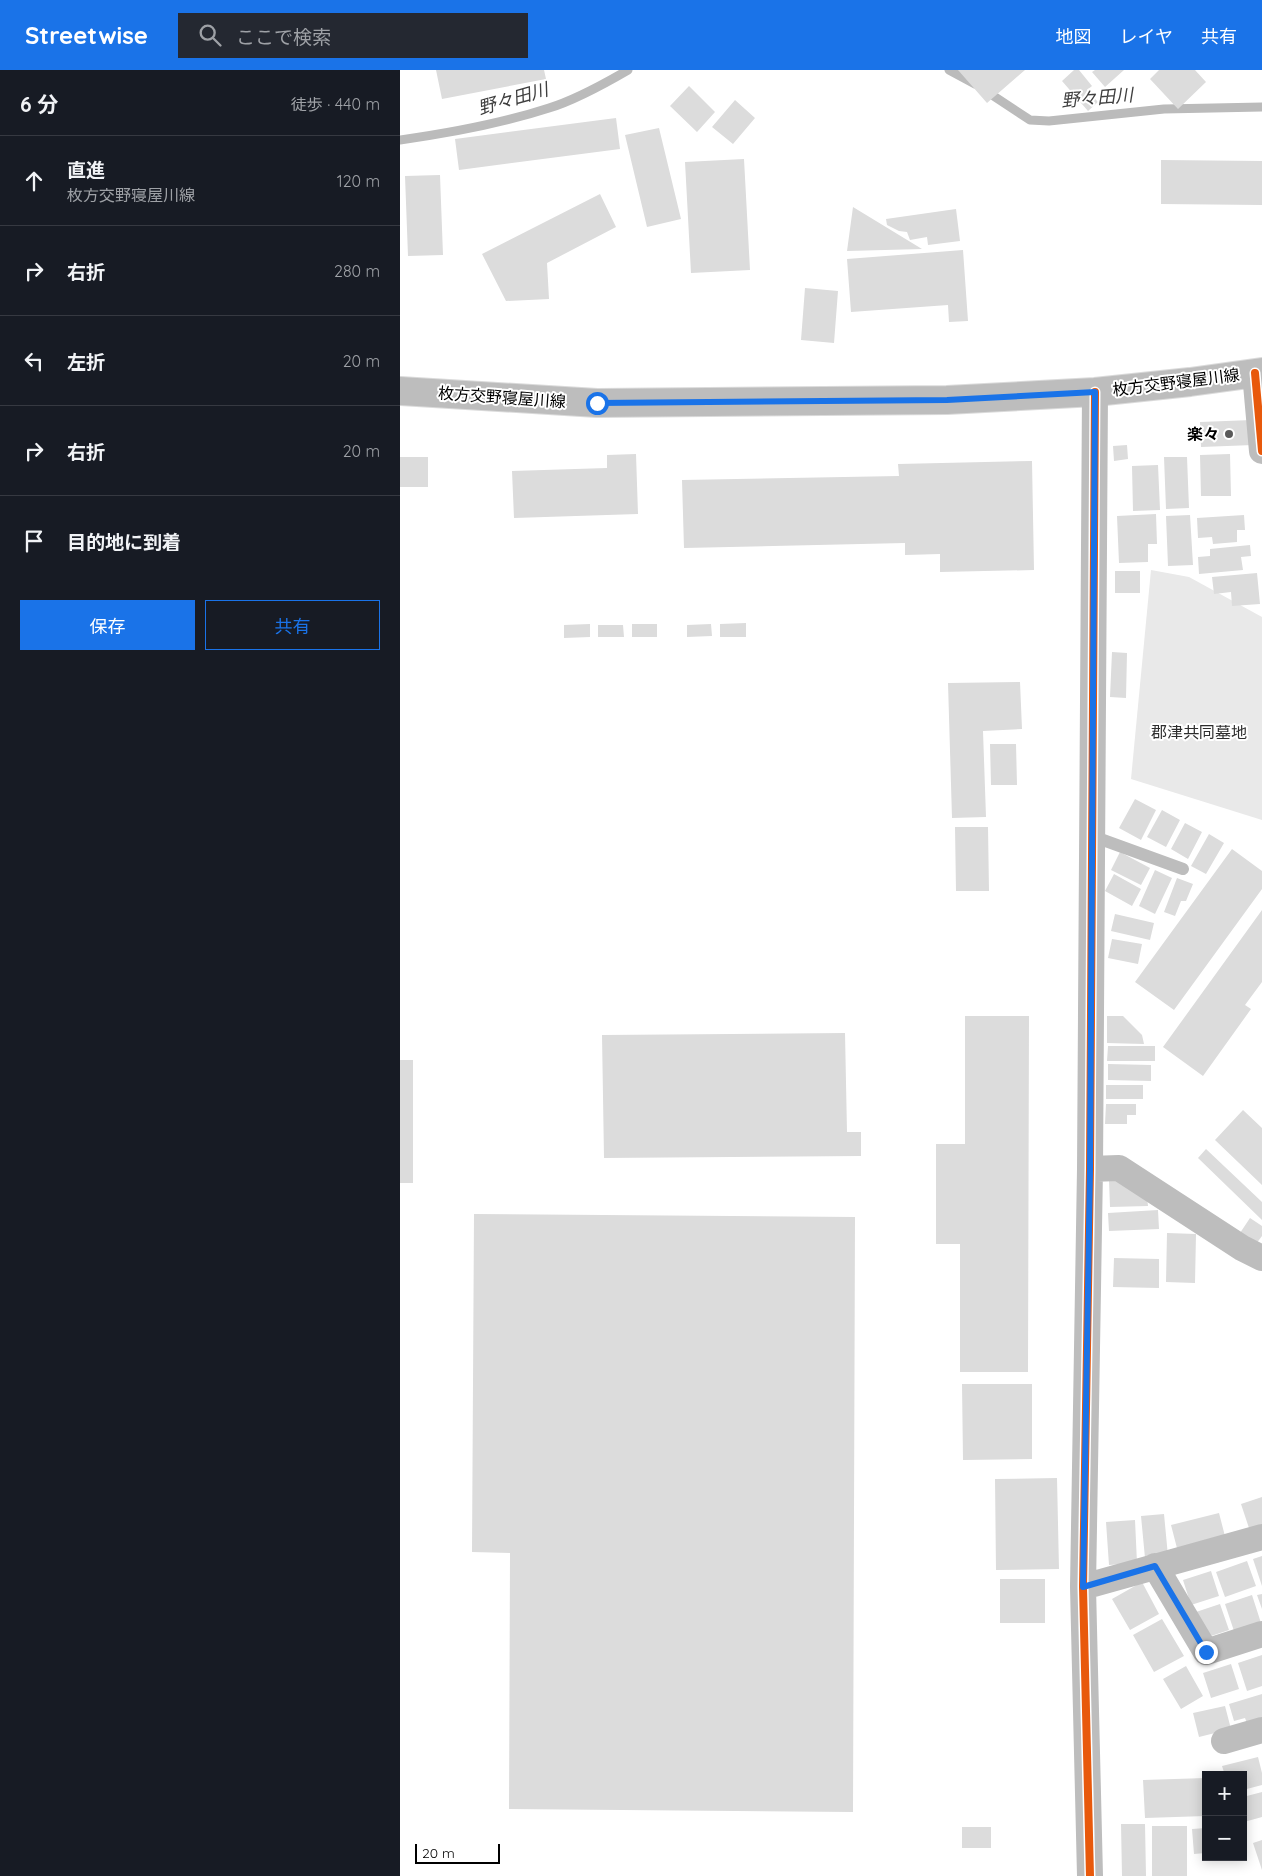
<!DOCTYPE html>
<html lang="ja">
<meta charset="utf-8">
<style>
body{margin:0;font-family:Quicksand,"Noto Sans JP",sans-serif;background:#242831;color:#f1f3f6}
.controls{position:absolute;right:15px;bottom:15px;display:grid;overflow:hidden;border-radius:0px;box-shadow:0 2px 12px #0003}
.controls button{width:45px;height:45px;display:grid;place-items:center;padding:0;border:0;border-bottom:1px solid #363941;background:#171b24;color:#f1f3f6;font:25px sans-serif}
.scale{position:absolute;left:15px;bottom:12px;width:85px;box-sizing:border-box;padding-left:5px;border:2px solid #000;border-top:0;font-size:14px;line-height:18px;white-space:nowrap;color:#000;-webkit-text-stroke:4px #fff;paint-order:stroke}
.stop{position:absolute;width:15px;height:15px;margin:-11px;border:4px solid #1a73e8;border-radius:50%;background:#fff}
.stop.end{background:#1a73e8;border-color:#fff;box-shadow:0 1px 5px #0008}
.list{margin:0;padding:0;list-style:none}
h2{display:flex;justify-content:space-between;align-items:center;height:65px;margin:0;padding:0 20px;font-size:21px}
h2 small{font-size:16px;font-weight:400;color:#9ea1a6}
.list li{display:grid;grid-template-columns:32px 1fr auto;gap:15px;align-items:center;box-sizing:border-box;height:90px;padding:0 20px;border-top:1px solid #363941}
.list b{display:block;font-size:19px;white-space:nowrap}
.list p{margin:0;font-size:16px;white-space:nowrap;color:#9ea1a6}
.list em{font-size:16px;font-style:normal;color:#9ea1a6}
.actions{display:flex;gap:10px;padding:15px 20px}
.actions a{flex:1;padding:11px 0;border:1px solid #1a73e8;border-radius:0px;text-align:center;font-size:18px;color:#1a73e8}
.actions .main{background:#1a73e8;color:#fff}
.icon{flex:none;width:28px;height:28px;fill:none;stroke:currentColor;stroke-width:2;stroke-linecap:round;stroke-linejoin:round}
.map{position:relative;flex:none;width:862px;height:1806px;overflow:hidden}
header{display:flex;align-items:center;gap:30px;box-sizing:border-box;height:70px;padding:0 25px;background:#1a73e8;color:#fff}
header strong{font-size:24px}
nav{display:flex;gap:28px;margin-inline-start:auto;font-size:18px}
.search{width:350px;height:45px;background:#242831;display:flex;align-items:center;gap:12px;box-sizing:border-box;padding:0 18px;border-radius:0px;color:#9ea1a6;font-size:19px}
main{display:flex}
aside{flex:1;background:#171b24}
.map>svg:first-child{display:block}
.green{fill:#e9e9e9}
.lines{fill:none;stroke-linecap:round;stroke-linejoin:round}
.stream{stroke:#bbb;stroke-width:9}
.building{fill:#dcdcdc}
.primary-casing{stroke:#dbdbdb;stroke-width:30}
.service{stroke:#bdbdbd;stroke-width:12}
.minor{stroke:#bdbdbd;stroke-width:26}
.primary{stroke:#bdbdbd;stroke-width:28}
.cycleway-casing{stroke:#fff;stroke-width:11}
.cycleway{stroke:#e8590c;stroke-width:8}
.route{stroke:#1a73e8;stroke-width:6}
.poi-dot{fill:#595959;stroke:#fff;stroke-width:2}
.labels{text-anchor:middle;stroke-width:4;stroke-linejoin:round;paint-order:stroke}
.street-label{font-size:16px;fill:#000;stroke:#fff}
.poi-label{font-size:16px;font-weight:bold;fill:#000;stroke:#fff;text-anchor:end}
.park-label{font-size:16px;fill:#2e2e2e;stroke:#fff}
.water-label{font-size:18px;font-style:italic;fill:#3f3f3f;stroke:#fff}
</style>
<header>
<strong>Streetwise</strong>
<div class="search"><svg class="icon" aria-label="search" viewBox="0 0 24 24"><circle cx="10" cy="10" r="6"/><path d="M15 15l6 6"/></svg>ここで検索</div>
<nav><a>地図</a><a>レイヤ</a><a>共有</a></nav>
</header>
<main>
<aside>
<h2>6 分<small>徒歩 · 440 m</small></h2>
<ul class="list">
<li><svg class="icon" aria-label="ahead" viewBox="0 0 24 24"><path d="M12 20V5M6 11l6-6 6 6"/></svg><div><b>直進</b><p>枚方交野寝屋川線</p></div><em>120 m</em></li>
<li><svg class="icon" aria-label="right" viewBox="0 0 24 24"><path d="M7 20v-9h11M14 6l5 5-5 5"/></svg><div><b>右折</b></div><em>280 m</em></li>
<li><svg class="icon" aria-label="left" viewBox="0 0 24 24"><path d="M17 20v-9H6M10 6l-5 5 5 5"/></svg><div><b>左折</b></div><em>20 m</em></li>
<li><svg class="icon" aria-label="right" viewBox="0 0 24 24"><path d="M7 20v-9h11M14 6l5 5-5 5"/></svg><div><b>右折</b></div><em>20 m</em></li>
<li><svg class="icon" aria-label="arrive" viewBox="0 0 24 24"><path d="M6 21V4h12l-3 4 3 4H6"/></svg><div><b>目的地に到着</b></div></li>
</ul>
<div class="actions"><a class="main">保存</a><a>共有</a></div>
</aside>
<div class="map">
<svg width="862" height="1806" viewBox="0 0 862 1806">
<rect width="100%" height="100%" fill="#fff"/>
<path class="green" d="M751 500 789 507 862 547V750L731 709Z"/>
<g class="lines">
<path class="stream" d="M549 0 575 14
M586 21 630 50 649 51 764 39 862 37
M0 70C50 63 100 54 149 38 175 30 204 14 228 0"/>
</g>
<path class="building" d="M36 0H144L146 9 42 29Z
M558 0H625L587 33Z
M674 0H679L692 16 687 20 698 32 688 41 662 11Z
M695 0H724L705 17 692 2Z
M759 0H795L806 12 778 39 750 9Z
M289 16 315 42 297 62 270 36Z
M335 30 355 48 333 74 312 57Z
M216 48 220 79 59 100 55 69Z
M259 58 281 149 247 157 225 65Z
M344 89 350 200 291 203 285 92Z
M761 90 862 91V135L761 134Z
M40 105 43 185 8 186 5 106Z
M200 124 216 157 147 193 149 229 106 231 82 184Z
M453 137 522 179 447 181Z
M556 139 560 171 528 175 527 167 510 170 507 162 499 161 487 155 486 149Z
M563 180 568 251 549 252 548 235 451 242 447 189Z
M405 218 438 221 434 273 401 270Z
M852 350 853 375 801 377 800 352Z
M727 375 728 389 714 391 713 376Z
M236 384 238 444 114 448 112 401 207 398V385Z
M830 384 831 426H801L800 385Z
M0 387H28V417H0Z
M764 387H787L789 438 766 439Z
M632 391 634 500 540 502V484L505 485V473L284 478 282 410 499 406 498 394Z
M758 395 760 440 733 441 732 396Z
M756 444 757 474H748V492L719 493 717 446Z
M790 445 793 495 768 496 766 446Z
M844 445 845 460H837V472L813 474 812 467 798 468 797 448Z
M850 475 851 486 841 487 843 500 799 504 798 487 810 486V479Z
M715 501H740V523H715Z
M857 503 860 534 832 536 831 522 814 524 812 507Z
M346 553V567H320V554Z
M190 554V567L164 568V555Z
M232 554H257V567H232Z
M311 554 312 566 287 567V555Z
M198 555H223L224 567H198Z
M712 582 727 583 726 628 710 627Z
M620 612 622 659 583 661 586 747 552 748 548 613Z
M590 674H616L617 715H591Z
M735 729 756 740 741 770 719 758Z
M762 740 780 750 766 777 747 767Z
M785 753 802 762 788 789 771 779Z
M555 757H588L589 821H556Z
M809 764 824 773 806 804 791 796Z
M832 779 862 801V819L774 940 735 912Z
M720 782 750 798 741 815 711 800Z
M755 800 772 808 755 844 739 836Z
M714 804 741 819 732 836 705 821Z
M777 808 793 814 786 831H781L775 846 764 842Z
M862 840V912L845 935 851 939 803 1006 763 977Z
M715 844 754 853 750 870 711 861Z
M712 869 742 874 738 894 708 888Z
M565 946H629L628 1302H560V1174H536V1074H565Z
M707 946H723L742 965 744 974 707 973Z
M445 963 447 1062H461V1086L204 1088 202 965Z
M708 976H755V991H707Z
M0 990H13V1113H0Z
M708 994 751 995V1011L708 1010Z
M706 1015H743V1029H706Z
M706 1034H736V1045H727V1054H705Z
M843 1040 862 1058V1115L815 1070Z
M806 1079 862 1132V1150L798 1088Z
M709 1110H724L747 1127 748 1136 710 1137Z
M758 1140 759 1159 709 1161 708 1143Z
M74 1144 455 1147 453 1742 109 1739 110 1483 72 1482Z
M850 1148 862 1156V1166L856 1174 840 1163Z
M767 1163 796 1164 795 1213 766 1212Z
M714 1188 759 1189V1218L713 1217Z
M562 1314H632V1389L563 1390Z
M657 1408 659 1499 596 1500 595 1409Z
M862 1427V1457L850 1461 841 1434Z
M819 1443 826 1470 778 1482 771 1455Z
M764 1444 768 1486 745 1488 741 1446Z
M735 1450 737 1493 709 1495 706 1452Z
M862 1486V1516L853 1489Z
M847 1491 856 1516 825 1527 816 1502Z
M811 1501 819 1526 791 1535 783 1510Z
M600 1509H645V1553H600Z
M742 1512 759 1544 730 1560 712 1529Z
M862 1524V1539L857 1525Z
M852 1525 861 1553 834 1561 825 1534Z
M820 1534 829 1560 805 1568 796 1542Z
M762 1549 784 1586 754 1602 733 1565Z
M862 1585V1616L847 1621 838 1593Z
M831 1594 839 1619 811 1628 803 1603Z
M786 1596 803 1626 781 1639 763 1609Z
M862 1624V1651L848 1656 845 1648 834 1651 829 1634Z
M825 1636 831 1659 799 1667 793 1643Z
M858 1687 862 1703V1715L843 1720V1705H825L822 1696Z
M806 1708V1746L745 1748 743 1710Z
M862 1722V1747L844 1752 843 1727Z
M721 1754H745L746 1806H722Z
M752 1756H787V1806H752Z
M562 1757H591V1778H562Z
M806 1758V1783L794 1784 792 1759Z
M862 1770V1800L853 1773Z"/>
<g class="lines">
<g class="primary-casing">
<path id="primary" d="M0 321 197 333 547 330 695 322 790 312 862 302"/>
</g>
<path class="service" d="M692 766 783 799"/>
<path class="minor" d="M855 303 862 381
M690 1099 719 1098 842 1178 862 1188
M755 1496 806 1582 862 1564
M683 1517 862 1467
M824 1671 862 1660
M690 1806 683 1517 690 1099 695 322"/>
<use href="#primary" class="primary"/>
<g class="cycleway-casing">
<path id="cycleway" d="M855 303 862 381
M690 1806 683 1517 690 1099 695 322"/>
</g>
<use href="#cycleway" class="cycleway"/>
</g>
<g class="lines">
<path class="route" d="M197 333 547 330 695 322 690 1099 683 1517 755 1496 806 1582"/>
</g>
<circle class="poi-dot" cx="829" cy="364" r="5"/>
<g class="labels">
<g class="street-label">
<text transform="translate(776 312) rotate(-7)" y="6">枚方交野寝屋川線</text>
<text transform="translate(102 327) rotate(4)" y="6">枚方交野寝屋川線</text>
</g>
<g class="poi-label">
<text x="819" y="370">楽々</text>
</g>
<g class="park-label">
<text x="799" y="668">郡津共同墓地</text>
</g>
<g class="water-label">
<text transform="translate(697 28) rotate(-5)" y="6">野々田川</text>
<text transform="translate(113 29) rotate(-16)" y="6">野々田川</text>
</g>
</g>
</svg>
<div class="controls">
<button>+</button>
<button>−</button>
</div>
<div class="scale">20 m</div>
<div class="stop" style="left:197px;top:333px"></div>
<div class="stop end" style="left:806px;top:1582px"></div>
</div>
</main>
